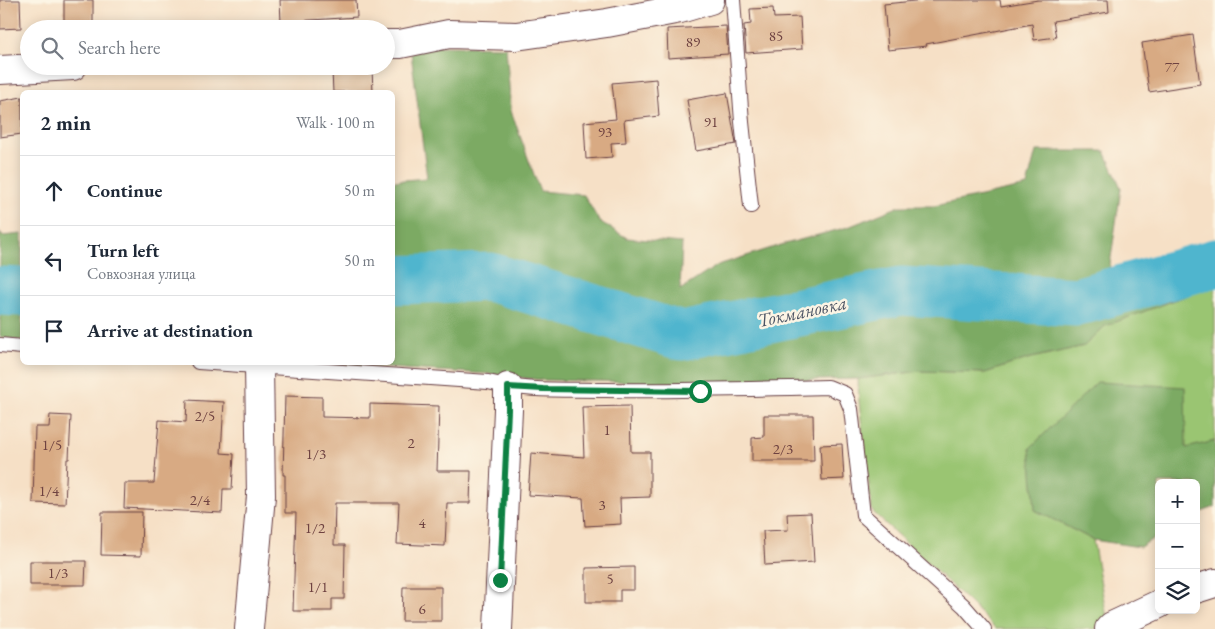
<!DOCTYPE html>
<meta charset="utf-8">
<style>
body{margin:0;font-family:"EB Garamond",serif;background:#f6f6f7;color:#1f2937}
.controls{position:absolute;right:15px;bottom:15px;display:grid;overflow:hidden;border-radius:8px;box-shadow:0 2px 12px #0003}
.controls button{width:45px;height:45px;display:grid;place-items:center;padding:0;border:0;border-bottom:1px solid #e0e1e3;background:#fff;color:#1f2937;font:25px sans-serif}
.stop{position:absolute;width:15px;height:15px;margin:-11px;border:4px solid #0b8043;border-radius:50%;background:#fff}
.stop.end{background:#0b8043;border-color:#fff;box-shadow:0 1px 5px #0008}
.list{margin:0;padding:0;list-style:none}
h2{display:flex;justify-content:space-between;align-items:center;height:65px;margin:0;padding:0 20px;font-size:21px}
h2 small{font-size:16px;font-weight:400;color:#747a83}
.list li{display:grid;grid-template-columns:32px 1fr auto;gap:15px;align-items:center;box-sizing:border-box;height:70px;padding:0 20px;border-top:1px solid #e0e1e3}
.list b{display:block;font-size:19px;white-space:nowrap}
.list p{margin:0;font-size:16px;white-space:nowrap;color:#747a83}
.list em{font-size:16px;font-style:normal;color:#747a83}
.icon{flex:none;width:28px;height:28px;fill:none;stroke:currentColor;stroke-width:2;stroke-linecap:round;stroke-linejoin:round}
.map{position:relative;flex:none;width:1215px;height:629px;overflow:hidden}
.search{position:absolute;background:#fff;box-shadow:0 2px 12px #0003;left:20px;top:20px;width:375px;height:55px;display:flex;align-items:center;gap:12px;box-sizing:border-box;padding:0 18px;border-radius:28px;color:#747a83;font-size:19px}
.panel{position:absolute;background:#fff;box-shadow:0 2px 12px #0003;left:20px;top:90px;width:375px;height:275px;border-radius:8px}
.map>svg:first-child{display:block}
.green{fill:#9ac572;stroke:#72724e}
.forest{fill:#7baa64;stroke:#626448}
.lines{fill:none;stroke-linecap:round;stroke-linejoin:round}
.river{stroke:#4fb5ce;stroke-width:49}
.building{fill:#d8aa83}
.lane-casing{stroke:#643c42;stroke-width:16}
.street-casing{stroke:#643c42;stroke-width:30}
.lane{stroke:#fff;stroke-width:14}
.street{stroke:#fff;stroke-width:28}
.route{stroke:#0b8043;stroke-width:6}
.labels{text-anchor:middle;stroke-width:5;stroke-linejoin:round;paint-order:stroke}
.number-label{font-size:15px;fill:#6e4241}
.water-label{font-size:19px;font-style:italic;fill:#4c5464;stroke:#fcf5e5}
</style>
<div class="map">
<svg width="1215" height="629" viewBox="0 0 1215 629">
<rect width="100%" height="100%" fill="#fcf5e5"/>
<filter id="ink" filterUnits="userSpaceOnUse"><feTurbulence type="fractalNoise" baseFrequency=".02" numOctaves="2"/><feDisplacementMap in="SourceGraphic" scale="10" xChannelSelector="R" yChannelSelector="G"/><feConvolveMatrix kernelMatrix="1 2 1 2 8 2 1 2 1" color-interpolation-filters="sRGB"/></filter>
<filter id="wash" filterUnits="userSpaceOnUse"><feTurbulence type="fractalNoise" baseFrequency=".0096" numOctaves="4" result="noise"/><feDisplacementMap in="SourceGraphic" scale="20" xChannelSelector="R" yChannelSelector="G"/><feGaussianBlur stdDeviation="1.12" result="paint"/><feColorMatrix in="noise" values="0 0 0 0 0 0 0 0 0 0 0 0 0 0 0 0 0 1.4 0 .05"/><feComposite in="paint" operator="in"/></filter>
<g filter="url(#wash)">
<rect width="100%" height="100%" fill="#f6e0c6"/>
<path class="green" d="M1215 287V441L1186 449 1035 510 1093 540 1107 618 1096 629H996L967 600 872 511 859 402 858 379 920 371 985 373 1027 359 1084 346 1105 326 1188 295Z"/>
<path class="forest" d="M430 46 506 47 511 111 540 191 584 195 599 221 627 238 682 243 680 290 718 265 781 245 848 227 900 206H934L1027 186 1036 151H1105L1121 188 1108 279 1215 252V287L1188 295 1105 326 1084 346 1027 359 985 373 920 371 858 379 699 383 542 380 490 374 301 363 392 362 393 181 427 178 411 53Z
M0 232 2 236 22 234V341L0 337Z
M1097 382 1185 387 1186 448 1215 441V507L1196 514V483H1159V535L1140 547 1093 540 1035 510 1030 448Z"/>
<g class="lines">
<path class="river" d="M392 280 490 277 682 336 901 291 1076 302 1215 263
M0 291 22 292"/>
</g>
<g id="blocks">
<path class="building" d="M0 0H20L21 28 0 29Z
M64 0H93V27H64Z
M280 0H356L357 17 281 22Z
M925 0H1000L1001 6 1038 0H1108L1109 12 1053 21 1056 37 1034 40 1032 24 926 44 927 46 888 50 884 4Z
M773 8 774 18 800 17 802 49 746 53 744 25 751 24 750 9Z
M726 26 728 54 668 58 667 29Z
M1193 35 1200 84 1149 92 1142 43Z
M372 69 373 92H333L332 71Z
M656 79 659 116 624 120 626 142 611 143 612 157 586 159 584 122 616 119 612 83Z
M727 93 736 144 696 151 687 100Z
M22 97V134L0 137V101Z
M285 396 322 397V417L370 418V404L439 406 437 471H471L470 503H447L445 546 397 544 399 503H335L334 545H345L344 599H332V611H293L296 513H285V475H283Z
M187 400 224 402 221 453 234 454 232 489H223L222 513 124 508 125 483H154L159 420 186 422Z
M630 406 631 452H650V497L620 498 621 524 585 526 583 498 528 495 531 453 584 457 582 407Z
M50 415 71 416 69 459H67L65 504 33 503 35 427H49Z
M764 415H813L814 461H752V438L764 437Z
M842 444 844 479 822 480 820 445Z
M102 512H142L141 556 101 555Z
M811 513 814 562 765 565 763 531 788 530 787 514Z
M30 561H86L85 585H30Z
M634 567V590H620V602H586V568Z
M403 587H441V621H402Z"/>
</g>
</g>
<g filter="url(#ink)">
<use href="#blocks" fill-opacity="0" stroke="#643c42" stroke-width="1"/>
<g class="lines">
<g class="lane-casing">
<path id="lane" d="M733 0 742 122 751 206
M0 345 22 347
M198 362 488 382C526 392 567 389 606 390 680 391 754 389 828 387L845 394 851 409 863 515 964 606 984 629"/>
</g>
<g class="street-casing">
<path id="street" d="M386 44H400L449 34 516 36 607 23 680 9 710 0
M0 70 73 66
M1196 589 1215 583
M249 629 261 496 259 366
M498 629 508 410V387
M1109 629 1112 626 1159 604"/>
</g>
<use href="#lane" class="lane"/>
<use href="#street" class="street"/>
</g>
</g>
<g class="lines" filter="url(#ink)">
<path class="route" d="M500 580 508 410V387L543 389 700 391"/>
</g>
<g class="labels">
<g class="number-label">
<text x="776" y="41">85</text>
<text x="693" y="47">89</text>
<text x="1172" y="72">77</text>
<text x="711" y="127">91</text>
<text x="605" y="137">93</text>
<text x="205" y="421">2/5</text>
<text x="607" y="435">1</text>
<text x="411" y="448">2</text>
<text x="52" y="450">1/5</text>
<text x="783" y="454">2/3</text>
<text x="316" y="459">1/3</text>
<text x="49" y="496">1/4</text>
<text x="200" y="505">2/4</text>
<text x="602" y="510">3</text>
<text x="422" y="528">4</text>
<text x="315" y="533">1/2</text>
<text x="58" y="578">1/3</text>
<text x="610" y="584">5</text>
<text x="318" y="592">1/1</text>
<text x="422" y="614">6</text>
</g>
<g class="water-label">
<text transform="translate(802 311) rotate(-12)" y="7">Токмановка</text>
</g>
</g>
</svg>
<div class="controls">
<button>+</button>
<button>−</button>
<button><svg class="icon" aria-label="layers" viewBox="0 0 24 24"><path d="M12 4l9 5-9 5-9-5zM3 14l9 5 9-5"/></svg></button>
</div>
<div class="stop" style="left:700px;top:391px"></div>
<div class="stop end" style="left:500px;top:580px"></div>
<div class="search"><svg class="icon" aria-label="search" viewBox="0 0 24 24"><circle cx="10" cy="10" r="6"/><path d="M15 15l6 6"/></svg>Search here</div>
<section class="panel">
<h2>2 min<small>Walk · 100 m</small></h2>
<ul class="list">
<li><svg class="icon" aria-label="ahead" viewBox="0 0 24 24"><path d="M12 20V5M6 11l6-6 6 6"/></svg><div><b>Continue</b></div><em>50 m</em></li>
<li><svg class="icon" aria-label="left" viewBox="0 0 24 24"><path d="M17 20v-9H6M10 6l-5 5 5 5"/></svg><div><b>Turn left</b><p>Совхозная улица</p></div><em>50 m</em></li>
<li><svg class="icon" aria-label="arrive" viewBox="0 0 24 24"><path d="M6 21V4h12l-3 4 3 4H6"/></svg><div><b>Arrive at destination</b></div></li>
</ul>
</section>
</div>
